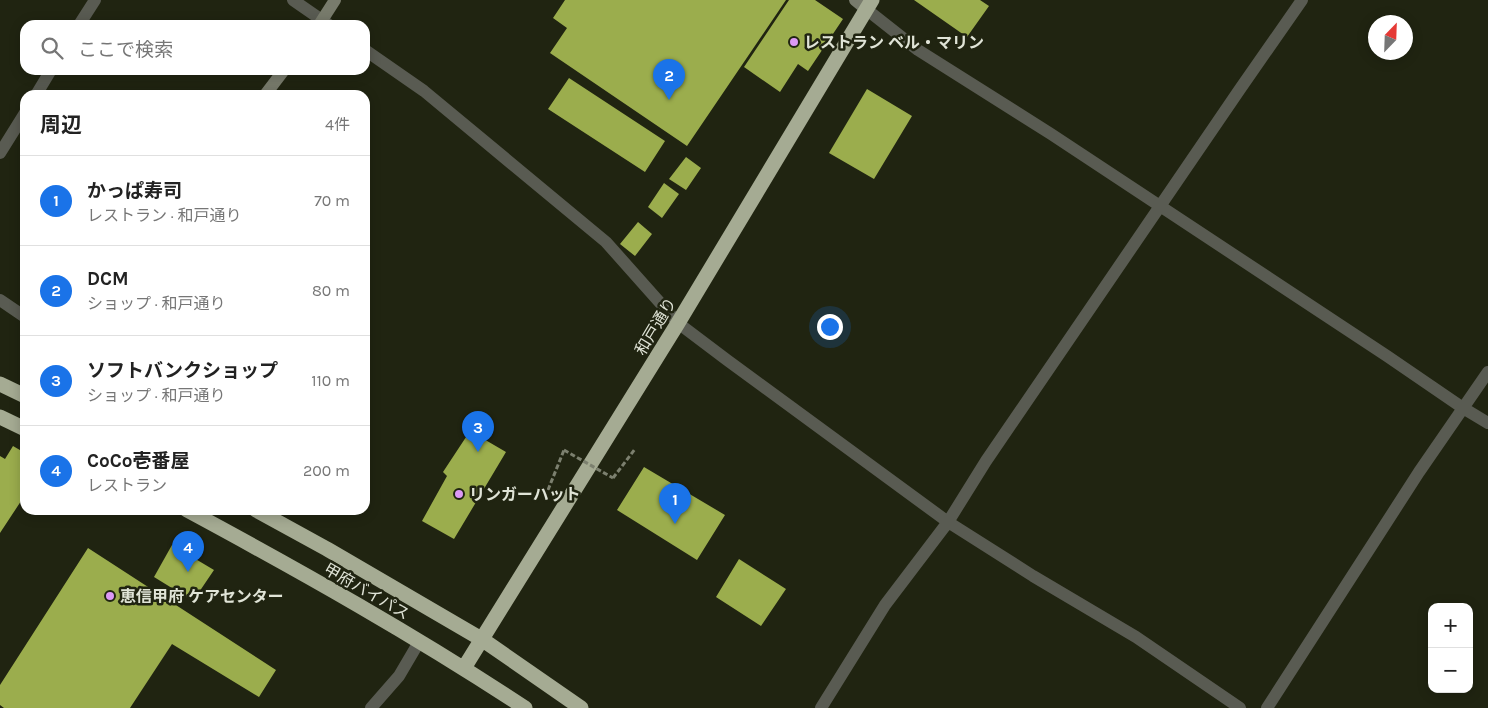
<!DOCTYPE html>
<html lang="ja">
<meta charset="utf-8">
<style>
body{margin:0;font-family:Karla,"Noto Sans JP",sans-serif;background:#f2f2f2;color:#222}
.controls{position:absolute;right:15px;bottom:15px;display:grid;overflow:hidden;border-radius:10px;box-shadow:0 2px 12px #0003}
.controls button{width:45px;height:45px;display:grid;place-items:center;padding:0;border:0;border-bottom:1px solid #e0e0e0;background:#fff;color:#222;font:25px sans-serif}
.compass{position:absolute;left:1368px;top:15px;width:45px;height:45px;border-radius:50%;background:#fff;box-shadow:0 2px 12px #0003;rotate:23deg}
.you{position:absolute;left:829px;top:326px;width:18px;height:18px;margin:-12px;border:4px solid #fff;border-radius:50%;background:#1a73e8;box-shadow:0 0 0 8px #1a73e833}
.badge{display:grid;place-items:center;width:32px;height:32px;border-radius:50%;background:#1a73e8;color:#fff;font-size:16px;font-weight:700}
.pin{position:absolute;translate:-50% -41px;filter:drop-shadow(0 1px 2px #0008)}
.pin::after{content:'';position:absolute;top:26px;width:18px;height:15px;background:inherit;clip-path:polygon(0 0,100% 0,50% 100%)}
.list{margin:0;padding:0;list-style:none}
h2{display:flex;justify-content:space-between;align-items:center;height:65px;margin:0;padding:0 20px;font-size:21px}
h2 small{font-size:16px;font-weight:400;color:#767676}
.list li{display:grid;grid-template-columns:32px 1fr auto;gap:15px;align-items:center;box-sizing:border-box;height:90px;padding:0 20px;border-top:1px solid #e0e0e0}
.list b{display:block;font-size:19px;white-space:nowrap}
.list p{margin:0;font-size:16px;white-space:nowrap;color:#767676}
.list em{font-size:16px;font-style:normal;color:#767676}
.icon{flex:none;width:28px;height:28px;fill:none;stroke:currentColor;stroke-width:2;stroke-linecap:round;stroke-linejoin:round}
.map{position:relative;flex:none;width:1488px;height:708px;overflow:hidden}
.search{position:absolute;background:#fff;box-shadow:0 2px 12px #0003;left:20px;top:20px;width:350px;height:55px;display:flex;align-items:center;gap:12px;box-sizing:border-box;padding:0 18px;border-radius:15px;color:#767676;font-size:19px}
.panel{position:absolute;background:#fff;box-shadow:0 2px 12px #0003;left:20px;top:90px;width:350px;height:425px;border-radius:15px}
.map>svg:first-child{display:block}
.building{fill:#9bad4d}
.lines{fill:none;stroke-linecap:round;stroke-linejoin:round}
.path{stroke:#7c806f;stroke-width:3;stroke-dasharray:5 2.5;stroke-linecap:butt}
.street{stroke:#595b52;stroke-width:12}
.secondary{stroke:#787b6c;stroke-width:12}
.highway{stroke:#a5ab93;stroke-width:15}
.path-bridge{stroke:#7c806f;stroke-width:3;stroke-dasharray:5 2.5;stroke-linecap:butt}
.poi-dot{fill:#dc99f5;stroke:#202411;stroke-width:2}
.labels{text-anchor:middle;stroke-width:5;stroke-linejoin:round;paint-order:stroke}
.poi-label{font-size:16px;font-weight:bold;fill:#e0e4d7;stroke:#202411;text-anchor:start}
.street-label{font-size:16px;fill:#e0e4d7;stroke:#202411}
</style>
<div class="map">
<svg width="1488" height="708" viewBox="0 0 1488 708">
<rect width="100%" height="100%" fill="#202411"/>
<path class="building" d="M565 0H786L687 146 550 53 567 28 553 18Z
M789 0H815L843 19 808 71 798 64 780 92 744 67Z
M914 0H980L989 6 967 37Z
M569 78 665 141 645 172 548 109Z
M867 89 912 116 874 179 829 153Z
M686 157 701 168 686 190 669 179Z
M664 183 679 194 662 218 648 207Z
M638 222 652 234 635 256 620 244Z
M470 431 506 452 454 539 422 521 447 476 443 472Z
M13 446 25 453V495L0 533V456L5 459Z
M644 467 725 515 697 560 617 510Z
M172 545 214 570 193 601 154 577Z
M88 548 276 670 259 697 172 644 130 708H4L0 705V685Z
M739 559 786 589 761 626 716 597Z"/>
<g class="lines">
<path class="path" d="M613 478 635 449
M548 490 564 450"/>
<path class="street" d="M293 0 329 25
M866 9 918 50 1051 134 1387 356 1463 408 1488 423
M79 25 95 0
M365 50 424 91 606 242 678 323 727 360 948 522 1033 576 1136 637 1240 708
M36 95 51 70
M0 153 25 113
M0 300 25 317
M371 708 399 676 419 642
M821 708 885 605 948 522 986 461 1240 89 1302 0
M1267 708 1419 472 1488 372"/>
<path class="secondary" d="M855 0 866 9
M319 25 335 0
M265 95 284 70"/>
<path class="highway" d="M0 384 25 396
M0 417 25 429
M187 510C302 572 416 636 525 708
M256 510 327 549 483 640 581 708
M464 668 678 323 872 0"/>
<path class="path-bridge" d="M564 450 613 478"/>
</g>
<g class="poi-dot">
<circle cx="794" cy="42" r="5"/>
<circle cx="459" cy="494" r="5"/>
<circle cx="110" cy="596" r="5"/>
</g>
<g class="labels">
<g class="poi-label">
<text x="804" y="48">レストラン ベル・マリン</text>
<text x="469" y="500">リンガーハット</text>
<text x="120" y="602">恵信甲府 ケアセンター</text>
</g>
<g class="street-label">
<text transform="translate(655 326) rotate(-59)" y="6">和戸通り</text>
<text transform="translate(367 591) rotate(30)" y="6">甲府バイパス</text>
</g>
</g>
</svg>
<div class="controls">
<button>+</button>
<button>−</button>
</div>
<svg class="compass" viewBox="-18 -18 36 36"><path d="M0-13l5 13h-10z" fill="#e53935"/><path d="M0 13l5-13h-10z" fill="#767676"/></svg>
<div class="you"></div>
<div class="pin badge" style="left:675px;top:524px">1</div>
<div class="pin badge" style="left:669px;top:100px">2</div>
<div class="pin badge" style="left:478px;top:452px">3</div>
<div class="pin badge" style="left:188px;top:572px">4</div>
<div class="search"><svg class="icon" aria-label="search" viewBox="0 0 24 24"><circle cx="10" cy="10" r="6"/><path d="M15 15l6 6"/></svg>ここで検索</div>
<section class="panel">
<h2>周辺<small>4件</small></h2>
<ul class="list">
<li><span class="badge">1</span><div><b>かっぱ寿司</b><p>レストラン · 和戸通り</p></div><em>70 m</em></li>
<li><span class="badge">2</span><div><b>DCM</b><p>ショップ · 和戸通り</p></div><em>80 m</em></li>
<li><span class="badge">3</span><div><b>ソフトバンクショップ</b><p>ショップ · 和戸通り</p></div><em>110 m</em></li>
<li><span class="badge">4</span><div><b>CoCo壱番屋</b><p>レストラン</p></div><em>200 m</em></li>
</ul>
</section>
</div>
